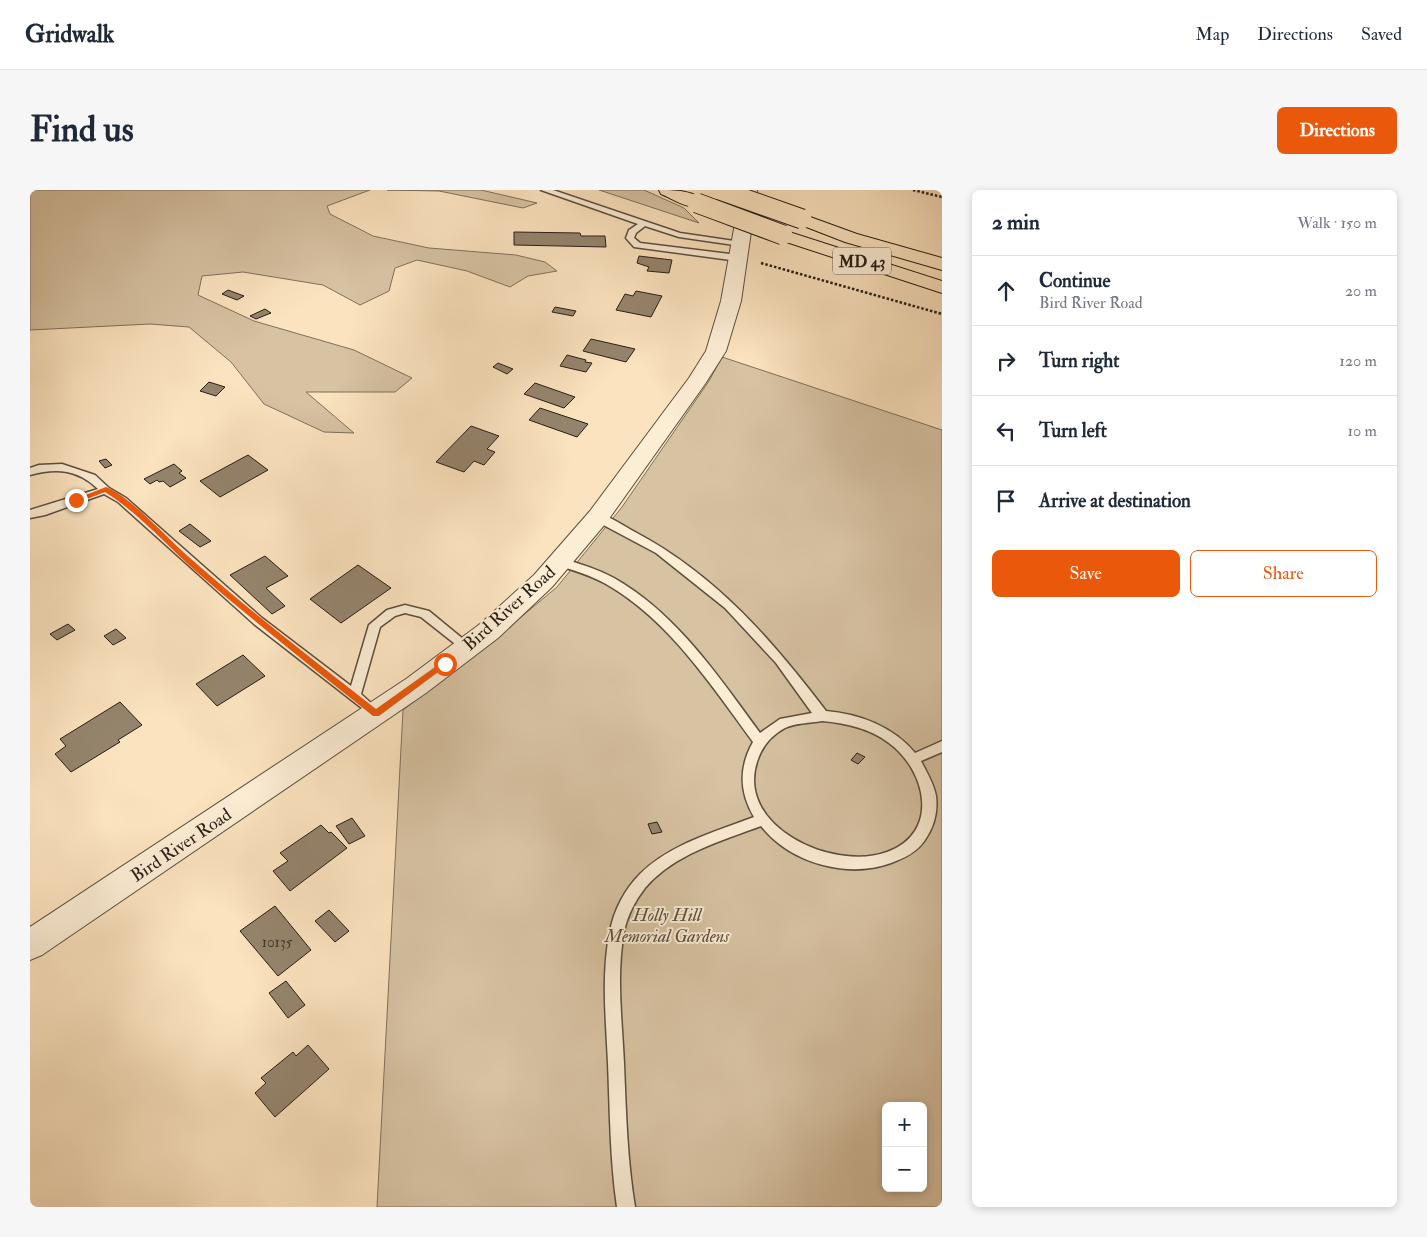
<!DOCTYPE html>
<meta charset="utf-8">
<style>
body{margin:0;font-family:"IM FELL Double Pica",serif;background:#f6f6f7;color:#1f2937}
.controls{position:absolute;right:15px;bottom:15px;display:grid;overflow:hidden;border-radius:8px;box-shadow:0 2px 8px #0003}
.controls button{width:45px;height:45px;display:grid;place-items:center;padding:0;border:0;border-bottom:1px solid #e0e1e3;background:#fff;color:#1f2937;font:25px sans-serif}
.stop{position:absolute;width:15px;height:15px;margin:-11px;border:4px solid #ea580c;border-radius:50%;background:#fff}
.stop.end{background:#ea580c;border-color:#fff;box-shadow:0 1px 5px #0008}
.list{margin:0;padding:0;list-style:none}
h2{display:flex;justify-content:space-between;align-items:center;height:65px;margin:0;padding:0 20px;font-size:21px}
h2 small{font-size:16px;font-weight:400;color:#747a83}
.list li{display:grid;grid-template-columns:32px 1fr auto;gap:15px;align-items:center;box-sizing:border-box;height:70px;padding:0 20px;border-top:1px solid #e0e1e3}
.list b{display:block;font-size:19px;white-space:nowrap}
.list p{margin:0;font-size:16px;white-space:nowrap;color:#747a83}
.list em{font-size:16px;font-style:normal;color:#747a83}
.actions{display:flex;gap:10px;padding:15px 20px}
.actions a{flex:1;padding:11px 0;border:1px solid #ea580c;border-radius:8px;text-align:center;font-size:18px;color:#ea580c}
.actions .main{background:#ea580c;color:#fff}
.icon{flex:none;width:28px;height:28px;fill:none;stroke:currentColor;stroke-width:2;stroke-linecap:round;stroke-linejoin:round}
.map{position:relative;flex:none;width:912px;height:1017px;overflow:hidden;border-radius:8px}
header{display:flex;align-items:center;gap:30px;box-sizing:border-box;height:70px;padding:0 25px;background:#fff;border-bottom:1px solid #e0e1e3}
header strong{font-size:24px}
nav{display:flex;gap:28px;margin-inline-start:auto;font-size:18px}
.intro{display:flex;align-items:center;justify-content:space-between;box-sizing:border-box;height:120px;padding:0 30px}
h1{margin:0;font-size:35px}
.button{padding:12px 22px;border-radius:8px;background:#ea580c;color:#fff;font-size:18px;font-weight:700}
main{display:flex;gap:30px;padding:0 30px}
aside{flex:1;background:#fff;border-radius:8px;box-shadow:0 2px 8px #0003}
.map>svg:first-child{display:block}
.green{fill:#d7c2a2;stroke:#7e705b;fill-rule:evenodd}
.building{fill:#95846d;stroke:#261e14}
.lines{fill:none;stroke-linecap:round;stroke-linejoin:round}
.service-casing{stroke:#5b4f3f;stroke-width:3}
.tertiary-casing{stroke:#5b4f3f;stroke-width:2}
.primary-casing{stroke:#261e14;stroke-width:2}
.path{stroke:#261e14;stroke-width:2.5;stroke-dasharray:2.5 2;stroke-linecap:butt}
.service{fill:#fcedd5;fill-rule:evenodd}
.tertiary{fill:#fcedd5;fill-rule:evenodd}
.primary{fill:#fbe3bf;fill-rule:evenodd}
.primary-bridge-casing{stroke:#261e14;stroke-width:21;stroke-linecap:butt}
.primary-bridge{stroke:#fbe3bf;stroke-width:19}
.route{fill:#ea580c}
.labels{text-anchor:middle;stroke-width:4;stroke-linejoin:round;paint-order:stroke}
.number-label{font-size:15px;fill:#42382a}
.shield{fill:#fcedd5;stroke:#665c4e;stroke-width:1}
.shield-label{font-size:16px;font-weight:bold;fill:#261e14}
.street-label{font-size:18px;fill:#261e14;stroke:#fcedd5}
.park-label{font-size:18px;font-style:italic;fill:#5b4f3f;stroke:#fcedd5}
</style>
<header>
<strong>Gridwalk</strong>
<nav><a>Map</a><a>Directions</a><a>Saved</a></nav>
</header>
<div class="intro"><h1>Find us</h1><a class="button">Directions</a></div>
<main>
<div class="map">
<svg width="912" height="1017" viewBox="0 0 912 1017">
<rect width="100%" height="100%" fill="#fbe3bf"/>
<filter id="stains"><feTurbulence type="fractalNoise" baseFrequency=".004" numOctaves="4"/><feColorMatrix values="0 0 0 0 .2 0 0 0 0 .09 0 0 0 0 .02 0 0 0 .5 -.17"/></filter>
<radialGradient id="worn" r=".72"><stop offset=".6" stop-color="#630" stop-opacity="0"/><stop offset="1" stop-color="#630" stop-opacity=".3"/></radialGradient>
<path class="green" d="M0 0H340L297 16 300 24 343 46 399 58 486 65 515 72 527 81 498 86 480 97 437 81 387 70 365 78 359 101 330 115 293 95 213 82 172 86 168 105 224 131 324 160 382 188 365 202H276L324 243 294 242 234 214 201 172 159 137 120 134 0 140Z
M357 0H451L507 13 493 18 409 1Z
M569 0H614L654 18 669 33Z
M692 167 912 240V1017H347L373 520 448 463 527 397 592 317 679 191ZM856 916H893V998H856Z"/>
<path class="building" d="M484 42 550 43 551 46H575L576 57 484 55Z
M609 66 642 70 639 83 617 81 619 77 607 73Z
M198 100 214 106 207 110 192 104Z
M606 101 632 106 621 127 586 120 595 104 603 106Z
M525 117 546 121 543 126 522 122Z
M235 119 241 123 226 129 220 126Z
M561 149 605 159 596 172 553 161Z
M537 165 556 170 555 172 562 173 556 182 530 176Z
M468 173 483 179 477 184 463 177Z
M179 192 195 197 186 206 170 201Z
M505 193 545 207 534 218 494 204Z
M510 218 558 234 547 247 499 230Z
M441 236 469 246 457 259 465 262 454 275 444 271 434 282 406 272Z
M218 265 238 280 190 307 170 291Z
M76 269 82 275 75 278 69 271Z
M144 274 152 281 149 283 156 288 140 297 133 291 129 292 127 290 120 294 114 289Z
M160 334 181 351 170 357 149 341Z
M235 366 258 386 236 398 255 416 242 424 200 385Z
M328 375 361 398 311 433 280 409Z
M38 434 45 440 27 450 20 444Z
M86 439 96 448 83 455 74 446Z
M213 465 235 486 187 516 166 494Z
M90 512 112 535 88 550 90 552 41 582 25 564 36 556 30 549Z
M827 563 835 567 828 574 821 570Z
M322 628 335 646 319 654 306 636Z
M627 632 632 642 622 644 618 634Z
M291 635 299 643 301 642 317 658 260 701 243 681 258 671 250 663Z
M245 716 281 760 248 786 210 741Z
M299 720 319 741 305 752 285 731Z
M256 791 275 815 258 828 239 803Z
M278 855 299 879 245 927 225 903 236 893 231 888 263 862 266 866Z"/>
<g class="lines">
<g class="service-casing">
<path id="service" d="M511 0H523L650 43 711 52 715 54 711 56 649 47 615 36 606 43 604 48 610 53 708 65 712 68 708 71 604 57 596 48 599 40 608 34Z
M32 274 65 285 79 298 96 308 232 428 321 496 339 435 357 420 375 415 399 421 444 458 438 462 434 461 391 427 375 423 365 426 350 437 331 504 352 523 350 526H342L224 434 88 312 74 304 15 325 0 328V320L68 299C47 279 26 278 0 285V278L9 275Z
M568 323C581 327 594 336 605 342 686 385 742 450 796 521 829 524 863 536 885 563L912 551V562L891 571C897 583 904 594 906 606 908 622 904 637 895 650 887 662 875 668 861 673 817 689 760 673 731 636 691 651 644 664 615 698 605 711 597 726 594 742 586 785 592 830 594 874 596 922 597 969 605 1017H587C580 969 580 921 578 873 576 829 571 784 580 741 584 720 595 699 610 684 640 654 685 642 724 627 709 602 709 577 723 552 681 495 639 430 576 394 560 385 543 380 526 375L524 372 530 368C548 373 567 379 584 388 646 423 689 487 730 543L750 529 782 523 746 473 695 418 626 363 564 330 563 327ZM792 531C816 533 839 538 859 553 897 581 910 643 857 662 803 682 703 636 728 569 733 555 742 545 755 538 766 533 780 533 792 531Z"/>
</g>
<g class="tertiary-casing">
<path id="tertiary" d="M711 0H727L711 111 696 161 675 194 576 333 522 397 468 448 396 503 12 765 0 770V737L376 489 450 434 504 385 560 321 659 188 676 161 691 111Z"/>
</g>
<g class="primary-casing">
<path id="primary" d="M629 0C643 0 666 0 676 13L673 17C659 20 643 9 631 4Z
M772 24 827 44 912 68V80L815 52 766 33 763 29 766 25Z
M753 40 912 91V103L747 49 744 45 747 41Z"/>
</g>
<path class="path" d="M883 0 912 7
M731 73 912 124"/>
<use href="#service" class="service"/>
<use href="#tertiary" class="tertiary"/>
<use href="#primary" class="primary"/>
<g class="primary-bridge-casing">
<path id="primary-bridge" d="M690 0 772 29
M667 13 753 45"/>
</g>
<use href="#primary-bridge" class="primary-bridge"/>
</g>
<path class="route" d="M76 297C103 308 136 348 160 368 220 421 283 470 346 519L412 472 415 471 419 474 349 526H343C284 479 226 433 169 384 138 357 110 324 75 302L46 313 43 310Z"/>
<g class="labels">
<g class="number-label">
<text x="247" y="757">10135</text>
</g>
<rect class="shield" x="803" y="57.5" width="58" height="27" rx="4"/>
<g class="shield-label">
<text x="832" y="77">MD 43</text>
</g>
<g class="street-label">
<text transform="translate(479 418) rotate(-42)" y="6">Bird River Road</text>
<text transform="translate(151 655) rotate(-34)" y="6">Bird River Road</text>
</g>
<g class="park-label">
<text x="637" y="731">Holly Hill<tspan x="637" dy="21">Memorial Gardens</tspan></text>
</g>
</g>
<rect width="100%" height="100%" filter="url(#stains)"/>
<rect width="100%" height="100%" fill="url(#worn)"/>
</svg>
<div class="controls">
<button>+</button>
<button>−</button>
</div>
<div class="stop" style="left:415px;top:474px"></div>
<div class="stop end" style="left:46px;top:310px"></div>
</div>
<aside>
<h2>2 min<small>Walk · 150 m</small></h2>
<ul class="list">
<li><svg class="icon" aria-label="ahead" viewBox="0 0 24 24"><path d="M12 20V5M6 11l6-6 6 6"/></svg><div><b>Continue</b><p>Bird River Road</p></div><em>20 m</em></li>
<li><svg class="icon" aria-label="right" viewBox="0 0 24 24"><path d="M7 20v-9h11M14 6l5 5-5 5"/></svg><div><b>Turn right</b></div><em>120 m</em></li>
<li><svg class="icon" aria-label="left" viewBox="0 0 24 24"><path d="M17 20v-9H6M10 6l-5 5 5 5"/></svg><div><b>Turn left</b></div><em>10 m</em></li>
<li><svg class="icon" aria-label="arrive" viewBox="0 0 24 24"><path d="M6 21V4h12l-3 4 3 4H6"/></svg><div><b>Arrive at destination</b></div></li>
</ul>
<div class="actions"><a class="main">Save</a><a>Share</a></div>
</aside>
</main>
